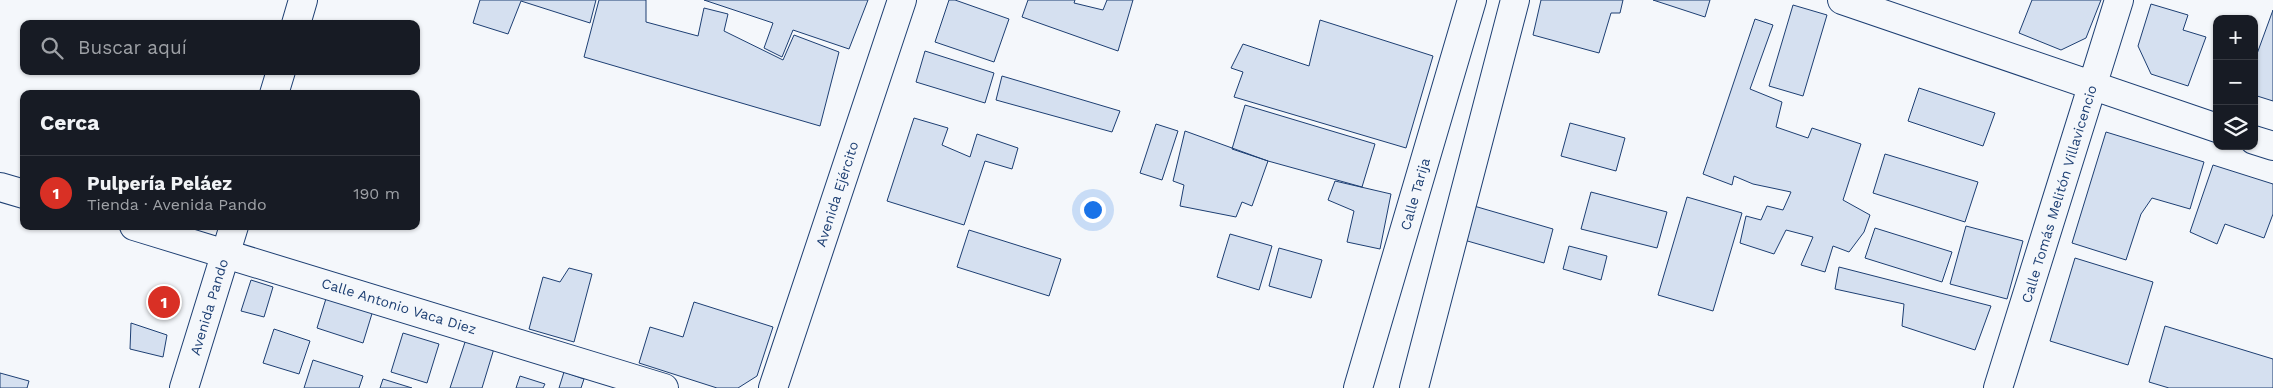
<!DOCTYPE html>
<html lang="es">
<meta charset="utf-8">
<style>
body{margin:0;font-family:"Work Sans",sans-serif;background:#20242c;color:#f1f3f6}
.controls{position:absolute;right:15px;top:15px;display:grid;overflow:hidden;border-radius:10px;box-shadow:0 1px 4px #0004}
.controls button{width:45px;height:45px;display:grid;place-items:center;padding:0;border:0;border-bottom:1px solid #363941;background:#171b24;color:#f1f3f6;font:25px sans-serif}
.you{position:absolute;left:1092px;top:209px;width:18px;height:18px;margin:-12px;border:4px solid #fff;border-radius:50%;background:#1a73e8;box-shadow:0 0 0 8px #1a73e833}
.badge{display:grid;place-items:center;width:32px;height:32px;border-radius:50%;background:#d93025;color:#fff;font-size:16px;font-weight:700}
.pin{position:absolute;translate:-50% -50%;border:2px solid #fff;box-shadow:0 1px 5px #0006}
.list{margin:0;padding:0;list-style:none}
h2{display:flex;justify-content:space-between;align-items:center;height:65px;margin:0;padding:0 20px;font-size:21px}
h2 small{font-size:16px;font-weight:400;color:#9ea1a6}
.list li{display:grid;grid-template-columns:32px 1fr auto;gap:15px;align-items:center;box-sizing:border-box;height:75px;padding:0 20px;border-top:1px solid #363941}
.list b{display:block;font-size:19px;white-space:nowrap}
.list p{margin:0;font-size:16px;white-space:nowrap;color:#9ea1a6}
.list em{font-size:16px;font-style:normal;color:#9ea1a6}
.icon{flex:none;width:28px;height:28px;fill:none;stroke:currentColor;stroke-width:2;stroke-linecap:round;stroke-linejoin:round}
.map{position:relative;flex:none;width:2273px;height:388px;overflow:hidden}
.search{position:absolute;background:#171b24;box-shadow:0 1px 4px #0004;left:20px;top:20px;width:400px;height:55px;display:flex;align-items:center;gap:12px;box-sizing:border-box;padding:0 18px;border-radius:10px;color:#9ea1a6;font-size:19px}
.panel{position:absolute;background:#171b24;box-shadow:0 1px 4px #0004;left:20px;top:90px;width:400px;height:140px;border-radius:10px}
.map>svg:first-child{display:block}
.building{fill:#d5e0f0;stroke:#1d3f73}
.lines{fill:none;stroke-linecap:round;stroke-linejoin:round}
.minor-casing{stroke:#1d3f73;stroke-width:30}
.minor{stroke:#f4f7fb;stroke-width:28}
.labels{text-anchor:middle;stroke-width:4;stroke-linejoin:round;paint-order:stroke}
.street-label{font-size:14px;fill:#1d3f73;stroke:#f4f7fb}
</style>
<div class="map">
<svg width="2273" height="388" viewBox="0 0 2273 388">
<rect width="100%" height="100%" fill="#f4f7fb"/>
<path class="building" d="M480 0H596L590 23 521 1 508 34 473 23Z
M599 0H646V22L698 36 704 8 728 14 724 31 783 60 794 35 839 52 820 126 584 57Z
M704 0H868L849 49 793 30 782 57 764 48 773 23Z
M949 0H955L1009 19 994 62 935 42Z
M1028 0H1075L1074 3 1103 10 1107 0H1133L1118 51 1022 17Z
M1541 0H1623L1620 13H1611L1599 53 1533 35Z
M1653 0H1710L1705 17Z
M2032 0H2101L2086 38 2061 50 2019 33Z
M2151 4 2188 15 2183 30 2206 37 2188 86 2151 74 2138 46Z
M1793 5 1827 15 1803 96 1769 86Z
M2273 10V101L2254 95V62Z
M1755 19 1773 25 1750 89 1782 102 1776 127 1808 138 1812 128 1861 144 1843 200 1870 215 1864 232 1849 252 1833 246 1825 272 1801 265 1813 237 1786 230 1774 254 1740 243 1746 216 1761 220 1767 206 1783 210 1791 192 1753 184 1734 176 1732 185 1703 174Z
M1320 20 1433 56 1406 148 1234 97 1243 72 1231 68 1243 44 1309 66Z
M925 51 994 73 985 103 916 82Z
M1002 76 1120 111 1112 132 996 100Z
M1919 88 1995 113 1983 146 1908 121Z
M1245 105 1375 144 1362 187 1268 161 1232 149Z
M914 118 948 128 942 145 970 157 977 134 1018 148 1012 169 985 161 964 225 887 201Z
M1570 123 1625 138 1616 171 1561 156Z
M1156 124 1178 131 1162 180 1140 173Z
M1185 131 1268 161 1252 206 1242 202 1236 217 1180 206 1184 185 1173 181Z
M2106 132 2204 162 2190 209 2152 198 2141 214 2126 260 2072 243Z
M1885 154 1978 182 1965 222 1873 193Z
M2213 165 2273 184V214L2264 238 2225 224 2217 244 2190 232Z
M1335 181 1391 194 1380 249 1347 242 1354 211 1328 200Z
M1591 192 1667 212 1657 248 1581 229Z
M1687 197 1742 213 1713 311 1658 295Z
M1474 206 1553 229 1544 263 1464 240Z
M1966 226 2023 241 2007 299 1950 284Z
M1875 228 1952 252 1942 282 1865 258Z
M969 230 1061 259 1049 296 957 267Z
M1230 234 1272 246 1259 290 1217 277Z
M1569 246 1607 256 1601 280 1563 269Z
M1279 248 1322 260 1311 298 1269 286Z
M2075 258 2153 282 2128 365 2050 341Z
M1839 267 1991 306 1975 350 1902 326 1904 304 1835 289Z
M569 268 592 274 574 342 529 329 543 277 560 282Z
M251 280 273 287 264 317 241 311Z
M328 292 374 307 363 343 317 328Z
M694 302 773 327 757 376 738 388H717L639 363 650 327 683 337Z
M131 323 167 335 163 357 130 349Z
M2165 326 2273 359V388H2169L2149 382Z
M274 329 310 341 299 374 263 363Z
M403 333 439 344 427 383 391 372Z
M468 333 496 342 482 388H450Z
M313 360 363 376 359 388H304Z
M564 372 584 379 581 388H559Z
M0 373 29 381 27 388H0Z
M520 376 545 384 543 388H516Z
M383 379 412 388H380Z"/>
<g class="lines">
<g class="minor-casing">
<path id="minor" d="M1842 0 2217 128
M296 24 303 0
M274 94 281 71
M2254 140 2273 146
M0 187 24 194
M134 226 664 388
M184 388 234 226
M773 388 902 0
M1358 388 1472 0
M1414 388 1515 0
M1998 388 2119 0"/>
</g>
<use href="#minor" class="minor"/>
</g>
<g class="labels">
<g class="street-label">
<text transform="translate(837 194) rotate(-72)" y="5">Avenida Ejército</text>
<text transform="translate(1415 194) rotate(-74)" y="5">Calle Tarija</text>
<text transform="translate(2059 194) rotate(-73)" y="5">Calle Tomás Melitón Villavicencio</text>
<text transform="translate(399 306) rotate(17)" y="5">Calle Antonio Vaca Diez</text>
<text transform="translate(209 307) rotate(-73)" y="5">Avenida Pando</text>
</g>
</g>
</svg>
<div class="controls">
<button>+</button>
<button>−</button>
<button><svg class="icon" aria-label="layers" viewBox="0 0 24 24"><path d="M12 4l9 5-9 5-9-5zM3 14l9 5 9-5"/></svg></button>
</div>
<div class="you"></div>
<div class="pin badge" style="left:164px;top:302px">1</div>
<div class="search"><svg class="icon" aria-label="search" viewBox="0 0 24 24"><circle cx="10" cy="10" r="6"/><path d="M15 15l6 6"/></svg>Buscar aquí</div>
<section class="panel">
<h2>Cerca<small></small></h2>
<ul class="list">
<li><span class="badge">1</span><div><b>Pulpería Peláez</b><p>Tienda · Avenida Pando</p></div><em>190 m</em></li>
</ul>
</section>
</div>
